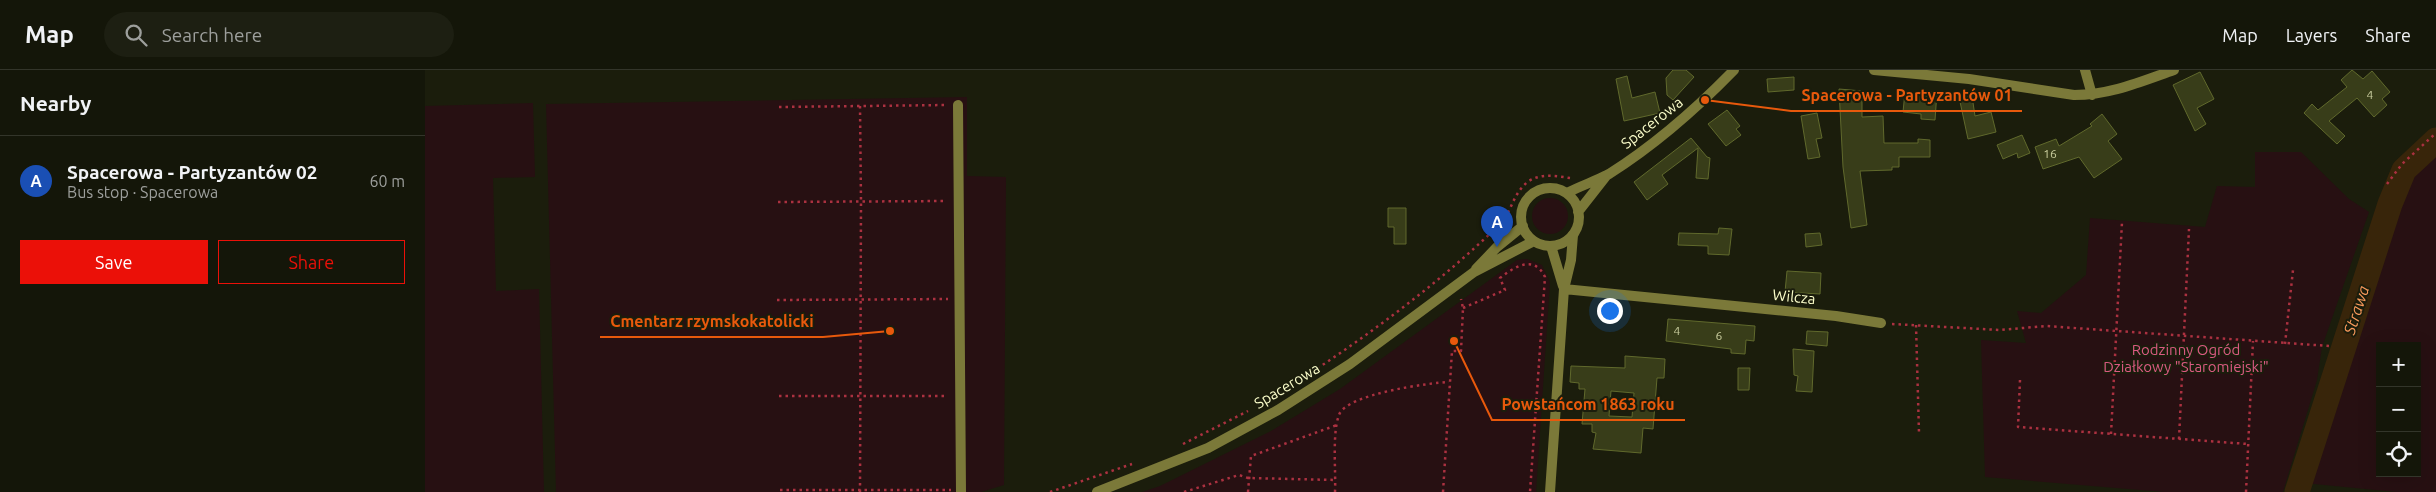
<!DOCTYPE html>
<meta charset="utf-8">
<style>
body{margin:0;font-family:Ubuntu,sans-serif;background:#1d1f12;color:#f1f3f6}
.controls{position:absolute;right:15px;bottom:15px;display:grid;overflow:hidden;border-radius:0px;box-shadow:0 5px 20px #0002}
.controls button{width:45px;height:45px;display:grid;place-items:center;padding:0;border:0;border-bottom:1px solid #33352a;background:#141609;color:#f1f3f6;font:25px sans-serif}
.you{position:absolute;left:1184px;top:240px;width:18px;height:18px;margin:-12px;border:4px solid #fff;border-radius:50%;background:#1a73e8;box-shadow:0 0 0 8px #1a73e833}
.badge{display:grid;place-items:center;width:32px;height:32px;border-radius:50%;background:#eb1008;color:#fff;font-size:16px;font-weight:700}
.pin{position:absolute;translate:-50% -41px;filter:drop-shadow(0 1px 2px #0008)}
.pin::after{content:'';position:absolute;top:26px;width:18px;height:15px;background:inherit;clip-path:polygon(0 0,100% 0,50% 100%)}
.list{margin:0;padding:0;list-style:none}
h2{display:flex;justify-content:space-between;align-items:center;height:65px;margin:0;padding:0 20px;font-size:21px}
h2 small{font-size:16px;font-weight:400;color:#9d9f9c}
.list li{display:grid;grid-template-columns:32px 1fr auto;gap:15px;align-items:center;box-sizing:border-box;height:90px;padding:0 20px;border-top:1px solid #33352a}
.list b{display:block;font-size:19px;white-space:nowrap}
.list p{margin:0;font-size:16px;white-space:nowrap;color:#9d9f9c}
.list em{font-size:16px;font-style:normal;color:#9d9f9c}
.actions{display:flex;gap:10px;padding:15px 20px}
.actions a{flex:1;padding:11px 0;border:1px solid #eb1008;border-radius:0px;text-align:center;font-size:18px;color:#eb1008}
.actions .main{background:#eb1008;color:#fff}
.icon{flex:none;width:28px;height:28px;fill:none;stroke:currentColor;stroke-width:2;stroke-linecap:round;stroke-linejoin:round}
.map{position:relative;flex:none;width:2011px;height:422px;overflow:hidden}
header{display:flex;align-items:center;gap:30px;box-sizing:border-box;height:70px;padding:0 25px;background:#141609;border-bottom:1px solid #33352a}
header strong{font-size:24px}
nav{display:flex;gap:28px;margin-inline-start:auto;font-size:18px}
.search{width:350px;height:45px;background:#1d1f12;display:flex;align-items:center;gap:12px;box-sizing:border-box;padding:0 18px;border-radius:28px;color:#9d9f9c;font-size:19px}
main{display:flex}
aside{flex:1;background:#141609}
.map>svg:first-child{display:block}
.green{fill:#271012;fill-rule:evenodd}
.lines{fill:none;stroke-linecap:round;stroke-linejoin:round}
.river{stroke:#38250a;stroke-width:25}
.building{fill:#383d19;stroke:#60692c;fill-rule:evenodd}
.path{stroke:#ab3140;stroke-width:2.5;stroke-dasharray:2.5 4;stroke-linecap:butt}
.pedestrian{stroke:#7b7939;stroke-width:10}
.minor{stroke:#7b7939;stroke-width:10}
.tertiary{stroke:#7b7939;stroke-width:10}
.labels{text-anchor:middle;stroke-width:4;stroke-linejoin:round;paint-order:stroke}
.number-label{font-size:12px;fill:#cacd9e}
.street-label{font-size:15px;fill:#fbfdca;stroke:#1b1d0c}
.park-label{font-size:15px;fill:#da5a82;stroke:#1b1d0c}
.water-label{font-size:16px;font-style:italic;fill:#fa9b5c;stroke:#1b1d0c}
.leader{fill:none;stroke:#e8590c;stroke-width:2}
.callout-dot{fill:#e8590c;stroke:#1b1d0c;stroke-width:2}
.callout-label{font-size:16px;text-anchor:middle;font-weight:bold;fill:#e8590c;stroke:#1b1d0c;stroke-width:4;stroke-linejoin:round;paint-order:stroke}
</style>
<header>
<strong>Map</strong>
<div class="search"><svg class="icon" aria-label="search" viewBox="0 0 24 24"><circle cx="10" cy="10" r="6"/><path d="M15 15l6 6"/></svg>Search here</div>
<nav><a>Map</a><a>Layers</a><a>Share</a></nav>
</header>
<main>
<aside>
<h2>Nearby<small></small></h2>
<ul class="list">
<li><span class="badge" style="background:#1a4fb4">A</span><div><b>Spacerowa - Partyzantów 02</b><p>Bus stop · Spacerowa</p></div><em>60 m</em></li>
</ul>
<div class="actions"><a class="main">Save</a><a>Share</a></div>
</aside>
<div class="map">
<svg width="2011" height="422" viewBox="0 0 2011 422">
<rect width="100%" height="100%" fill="#1b1d0c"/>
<path class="green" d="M542 27V106L581 107 579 415 556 422H131L121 34Z
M108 33 110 107 68 108 71 221 114 219 119 422H0V36Z
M2011 80V422H1971L1879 413 1926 260 1976 116ZM1955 276H1992V403H1955Z
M1830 82H1876L1924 129 1944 142 1897 277 1892 310 1858 422H1739L1560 407 1556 270 1601 273 1592 241 1616 243 1661 205 1665 148 1780 157 1792 116 1830 117Z
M1107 146a18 18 0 1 1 36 0a18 18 0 1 1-36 0Z
M1102 189 1117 195 1125 212 1111 422H717L735 416 846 361 915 319 1092 190Z"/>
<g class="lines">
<path class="river" d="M1872 422 1965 134 1979 100 2011 70"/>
</g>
<path class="building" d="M1248 0H1261L1269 7 1248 30 1242 25 1241 8Z
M1927 0 1938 9 1947 1 1965 22 1957 29 1962 35 1949 47 1932 28 1904 51 1920 66 1912 74 1879 43 1887 34 1893 40 1922 17 1916 10Z
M1775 2 1789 29 1772 38 1781 54 1770 61 1748 15Z
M1202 6 1207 28 1230 22 1235 43 1199 51 1191 9Z
M1369 7V20L1343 22 1342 9Z
M1414 19 1437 21V47L1458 46 1459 73H1493V69L1505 70V87H1474V97H1467V100L1435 101 1442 155 1426 158 1418 97Z
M1498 21 1512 22 1510 50 1496 49V44L1478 42 1480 22 1498 23Z
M1547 26 1550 46 1566 42 1571 62 1543 69 1534 27Z
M1302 40 1315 56 1311 59 1316 65 1301 76 1283 54Z
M1392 43 1397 68 1391 69 1395 87 1383 89 1376 46Z
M1677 44 1692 64 1683 71 1697 89 1669 108 1654 87 1618 99 1610 77 1631 69 1634 76 1667 56 1665 54Z
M1597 65 1605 83 1593 88 1592 83 1578 89 1572 75Z
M1266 68 1282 87 1285 88 1283 109 1271 108 1273 78 1237 105 1243 114 1222 130 1209 112Z
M963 138H981V174H969V157H963Z
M1294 158 1307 159 1304 185 1283 184V176L1253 175 1254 163 1293 164Z
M1395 163 1397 175 1381 177 1380 164Z
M1362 201 1396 203 1395 224 1360 222Z
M1243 249 1330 256 1329 271 1321 270 1320 284 1306 283V279L1241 271Z
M1382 261 1403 262 1402 276 1381 274Z
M1368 279 1389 281 1387 322 1371 321 1373 306 1369 305Z
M1200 286 1240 289 1239 308H1232L1228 359 1218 358 1216 383 1168 379 1171 363 1167 362V354H1157L1160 319H1154V313L1145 312 1146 296 1200 298ZM1186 321 1209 323 1207 347 1184 346Z
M1313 298H1325L1324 320H1313Z"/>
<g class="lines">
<path class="path" d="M435 36 436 132 435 422
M354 37 522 35
M1962 114 1977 94 2011 63
M353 132 522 131
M352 230 523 229
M1038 238 1080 220 1075 208C1089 197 1109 184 1120 207L1105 422
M1467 254 1575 260 1621 256 1904 276
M1491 255 1494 363
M1860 274 1868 200
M887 302C952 259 1016 211 1072 157 1087 144 1087 123 1104 111 1117 103 1131 106 1145 108
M1595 310 1593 357 1823 374
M354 326H523
M1686 364 1697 152
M1754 369 1764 159
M758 374 823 341
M355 420H526
M625 422 707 394
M759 422 814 405 823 408 911 410
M823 422 826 386 912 355
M910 422C911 401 907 363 914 345 921 324 1003 313 1024 312
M1018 422 1027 281H1036L1038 238 1036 229
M1821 422 1828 271"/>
<path class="pedestrian" d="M533 35 536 422"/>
<path class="minor" d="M1449 0 1544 9 1649 25C1685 25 1715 12 1749 0
M1660 0 1667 25
M1126 176 1138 216
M1139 219 1411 246 1456 253
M1125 422 1139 219 1146 190 1148 165"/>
<path class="tertiary" d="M1096 147a29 29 0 1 1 58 0a29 29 0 1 1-58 0Z
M1142 123C1155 116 1171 111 1184 104 1230 75 1271 39 1309 0
M1153 142 1182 105
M1051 199 1072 177 1098 156
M672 422 783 378 853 340 925 294 1049 202 1109 171"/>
</g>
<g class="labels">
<g class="number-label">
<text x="1945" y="29">4</text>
<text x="1625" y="88">16</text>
<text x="1252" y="265">4</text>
<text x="1294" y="270">6</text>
</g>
<g class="street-label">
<text transform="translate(1227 53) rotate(-38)" y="5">Spacerowa</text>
<text transform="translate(1369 227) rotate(6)" y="5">Wilcza</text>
<text transform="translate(862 316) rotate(-31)" y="5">Spacerowa</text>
</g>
<g class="park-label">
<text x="1761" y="285">Rodzinny Ogród<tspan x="1761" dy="17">Działkowy "Staromiejski"</tspan></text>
</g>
<g class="water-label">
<text transform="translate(1931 240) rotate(-72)" y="6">Strawa</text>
</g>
</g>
<path class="leader" d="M1280 30L1366 41H1597M465 261L398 267H175M1029 271L1067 350H1260"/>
<g class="callout-dot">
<circle cx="1280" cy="30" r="5"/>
<circle cx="465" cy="261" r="5"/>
<circle cx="1029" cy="271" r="5"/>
</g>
<g class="callout-label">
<text x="1482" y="31">Spacerowa - Partyzantów 01</text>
<text x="287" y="257">Cmentarz rzymskokatolicki</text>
<text x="1163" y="340">Powstańcom 1863 roku</text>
</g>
</svg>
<div class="controls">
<button>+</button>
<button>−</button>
<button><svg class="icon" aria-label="locate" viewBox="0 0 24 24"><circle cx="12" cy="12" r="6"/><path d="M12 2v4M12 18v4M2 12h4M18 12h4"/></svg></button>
</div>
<div class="you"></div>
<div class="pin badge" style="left:1072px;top:177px;background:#1a4fb4">A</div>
</div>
</main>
